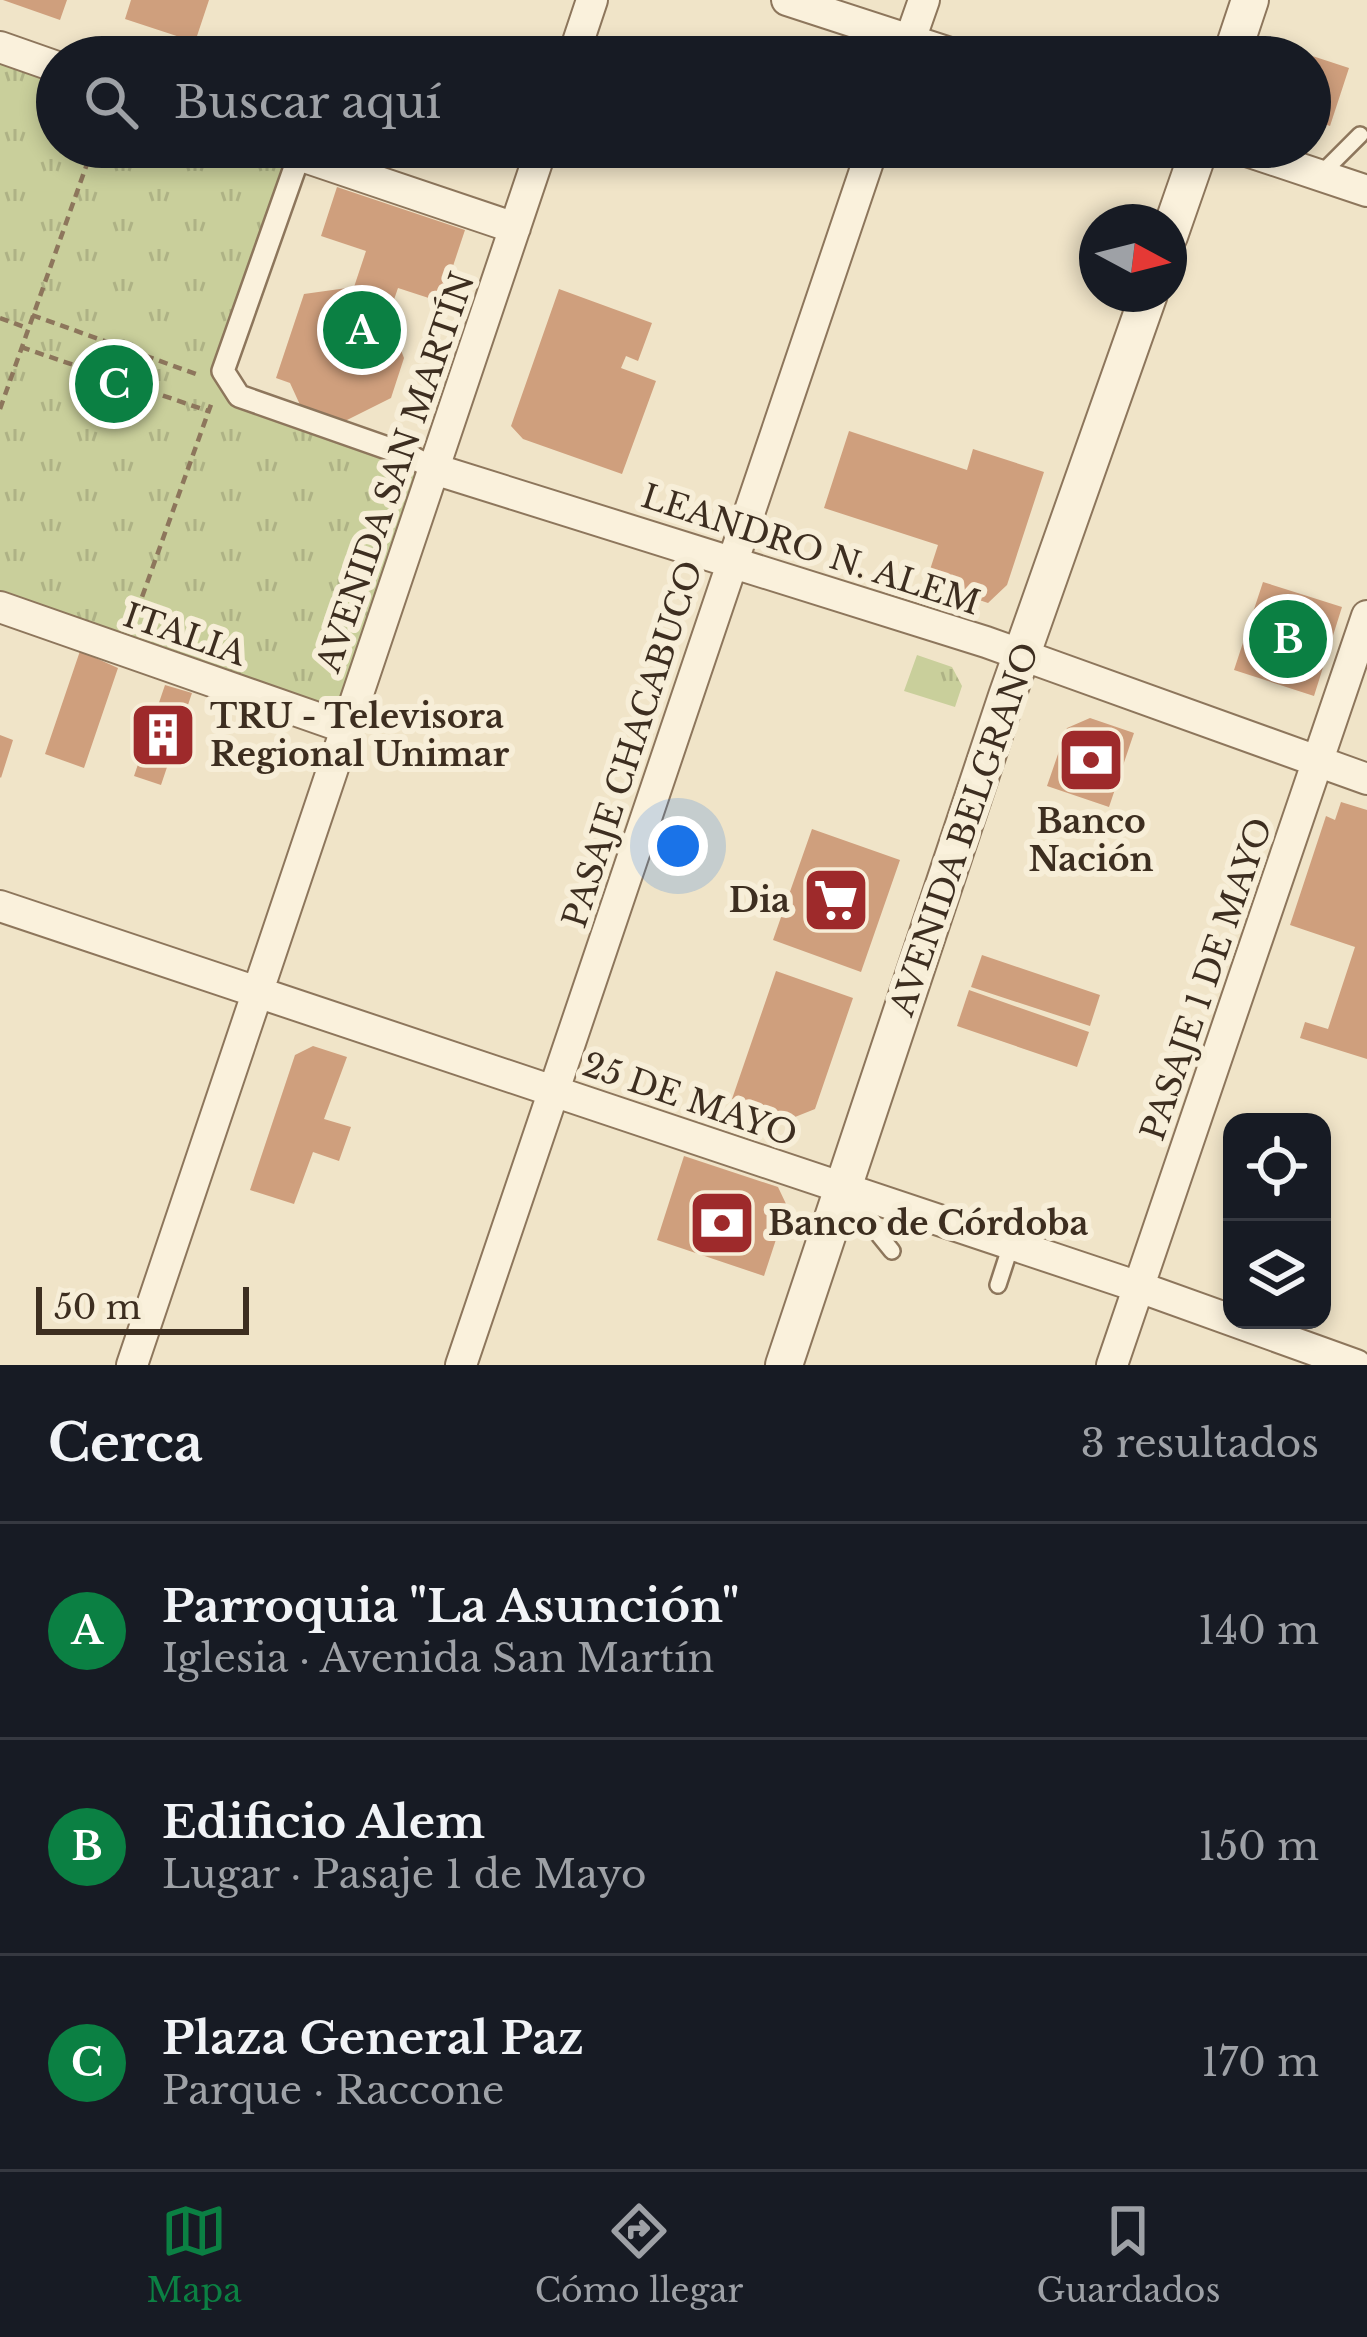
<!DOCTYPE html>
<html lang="es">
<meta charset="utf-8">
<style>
body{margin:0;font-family:"Libre Baskerville",serif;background:#20242c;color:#f1f3f6}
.controls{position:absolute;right:36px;bottom:36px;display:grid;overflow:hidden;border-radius:24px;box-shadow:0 6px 18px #0003}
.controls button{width:108px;height:108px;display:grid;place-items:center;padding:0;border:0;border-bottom:3px solid #363941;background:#171b24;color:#f1f3f6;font:60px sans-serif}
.compass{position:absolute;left:1079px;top:204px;width:108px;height:108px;border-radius:50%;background:#171b24;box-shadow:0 6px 18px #0003;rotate:97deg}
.scale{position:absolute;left:36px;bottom:30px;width:213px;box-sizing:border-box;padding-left:12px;border:6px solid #3d2e20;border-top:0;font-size:33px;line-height:42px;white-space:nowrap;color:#3d2e20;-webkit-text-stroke:9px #f7eed8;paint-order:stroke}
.you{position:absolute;left:678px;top:846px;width:42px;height:42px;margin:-30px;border:9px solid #fff;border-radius:50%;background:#1a73e8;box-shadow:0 0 0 18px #1a73e833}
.badge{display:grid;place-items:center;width:78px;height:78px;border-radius:50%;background:#0b8043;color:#fff;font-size:39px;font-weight:700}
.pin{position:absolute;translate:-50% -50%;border:6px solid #fff;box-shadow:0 3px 12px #0006}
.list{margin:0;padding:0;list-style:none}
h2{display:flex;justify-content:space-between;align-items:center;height:156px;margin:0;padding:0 48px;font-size:51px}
h2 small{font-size:39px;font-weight:400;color:#9ea1a6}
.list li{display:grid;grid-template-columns:78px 1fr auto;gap:36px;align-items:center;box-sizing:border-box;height:216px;padding:0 48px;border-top:3px solid #363941}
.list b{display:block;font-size:45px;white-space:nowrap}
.list p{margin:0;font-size:39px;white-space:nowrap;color:#9ea1a6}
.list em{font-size:39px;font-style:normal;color:#9ea1a6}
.icon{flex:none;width:66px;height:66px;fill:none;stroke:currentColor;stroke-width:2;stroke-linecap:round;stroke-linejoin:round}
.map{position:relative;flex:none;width:1367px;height:1365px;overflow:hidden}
.search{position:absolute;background:#171b24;box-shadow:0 6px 18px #0003;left:36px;right:36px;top:36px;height:132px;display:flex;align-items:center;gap:30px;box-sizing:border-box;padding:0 42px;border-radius:66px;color:#9ea1a6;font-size:45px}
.sheet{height:804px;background:#171b24}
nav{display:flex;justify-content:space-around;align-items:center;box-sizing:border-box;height:168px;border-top:3px solid #363941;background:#171b24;font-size:33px;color:#9ea1a6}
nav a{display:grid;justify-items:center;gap:6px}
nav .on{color:#0b8043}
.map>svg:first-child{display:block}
.park{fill:url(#park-tufts)}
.building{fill:#cf9f7d}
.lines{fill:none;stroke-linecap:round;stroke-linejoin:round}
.service-casing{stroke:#8d765c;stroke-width:20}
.pedestrian-casing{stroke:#8d765c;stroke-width:26}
.minor-casing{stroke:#8d765c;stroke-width:34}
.tertiary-casing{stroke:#8d765c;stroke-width:40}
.path{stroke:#8d765c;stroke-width:4.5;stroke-dasharray:9 6;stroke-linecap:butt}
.service{stroke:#faf1dc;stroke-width:15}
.pedestrian{stroke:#faf1dc;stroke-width:21}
.minor{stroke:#faf1dc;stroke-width:30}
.tertiary{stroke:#faf1dc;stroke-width:36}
.labels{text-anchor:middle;stroke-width:12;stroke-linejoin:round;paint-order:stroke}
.street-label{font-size:33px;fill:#3d2e20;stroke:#f7eed8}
.poi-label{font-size:33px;font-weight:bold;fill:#3d2e20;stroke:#f7eed8;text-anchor:start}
</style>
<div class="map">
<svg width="1367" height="1365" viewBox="0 0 1367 1365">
<defs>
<pattern id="park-tufts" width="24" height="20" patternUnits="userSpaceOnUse" patternTransform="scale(3)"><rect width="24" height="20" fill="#c9cf9b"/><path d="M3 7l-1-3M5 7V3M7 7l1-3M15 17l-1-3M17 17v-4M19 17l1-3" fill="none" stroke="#aeb285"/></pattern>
</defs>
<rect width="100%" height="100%" fill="#f0e4c8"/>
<path class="park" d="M0 59 57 78V147H254L294 161 221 371 236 397 425 463 349 727 0 604Z
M917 655 952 667 962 686 955 707 904 691Z"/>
<path class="building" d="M3 0H67L60 20Z
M131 0H209L195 42 125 19Z
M1291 49 1349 68 1330 126 1310 119V57H1288Z
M337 187 465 230 441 302 398 288 388 317 404 358 391 398 345 421 301 407 290 383 276 378 304 294 354 287 366 251 321 236Z
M559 289 652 323 638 361 626 356 621 368 656 381 622 474 523 439 511 426Z
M849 431 967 470 973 449 1044 472 1007 585 988 603 926 582 938 545 824 508Z
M1263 582 1342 607 1314 696 1234 670Z
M80 651 118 668 84 768 45 754Z
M165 685 192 693 161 785 134 776Z
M1090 718 1134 733 1109 807 1047 786 1067 728Z
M0 735 13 740 1 778 0 777Z
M1341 802 1367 810V1059L1300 1038 1305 1022 1328 1029 1355 947 1290 925 1326 816 1335 820Z
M812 829 900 860 861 972 773 940Z
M982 955 1100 995 1090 1026 971 987Z
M776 971 853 998 815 1109 790 1119 732 1099Z
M969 990 1089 1032 1077 1067 957 1026Z
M313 1046 347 1057 324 1119 351 1127 339 1161 313 1152 294 1204 250 1190 295 1055Z
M684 1156 778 1187 787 1206 764 1276 657 1240Z"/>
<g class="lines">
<g class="service-casing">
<path id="service" d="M1320 175 1360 135
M845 1193 892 1251
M998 1285 1011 1245"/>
</g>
<g class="pedestrian-casing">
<path id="pedestrian" d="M299 156 223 371 239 396 410 456 434 469"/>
</g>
<g class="minor-casing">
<path id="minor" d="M787 0 962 57
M0 47 57 67
M573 57 592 0
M904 57 924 0
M275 147 515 228
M1235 147 1367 191
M434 469 986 642 1367 779
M0 607 346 728
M0 906 1139 1287 1356 1365
M132 1365 542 147
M461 1365 873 147
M1112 1365 1367 616"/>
</g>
<g class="tertiary-casing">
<path id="tertiary" d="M1231 57 1250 0
M1169 236 1200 147
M784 1365 1007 696 1149 294"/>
</g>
<path class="path" d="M32 315 196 374
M0 318 27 328
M21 347 208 411
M0 409 93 147
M132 625 213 399"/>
<use href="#service" class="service"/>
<use href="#pedestrian" class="pedestrian"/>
<use href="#minor" class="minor"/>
<use href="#tertiary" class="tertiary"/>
</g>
<defs>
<g id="building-square" transform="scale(3.45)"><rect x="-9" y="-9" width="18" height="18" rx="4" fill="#9e2a2b" stroke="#f7eed8"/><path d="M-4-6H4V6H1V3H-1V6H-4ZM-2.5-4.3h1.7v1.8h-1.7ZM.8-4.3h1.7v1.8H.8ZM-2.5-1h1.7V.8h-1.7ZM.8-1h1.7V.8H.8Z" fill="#fff"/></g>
<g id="bank-square" transform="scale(3.45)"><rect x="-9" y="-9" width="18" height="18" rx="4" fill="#9e2a2b" stroke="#f7eed8"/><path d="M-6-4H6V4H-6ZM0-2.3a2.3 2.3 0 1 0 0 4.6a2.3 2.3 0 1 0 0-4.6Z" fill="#fff"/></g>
<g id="supermarket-square" transform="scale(3.45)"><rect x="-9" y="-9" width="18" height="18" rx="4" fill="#9e2a2b" stroke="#f7eed8"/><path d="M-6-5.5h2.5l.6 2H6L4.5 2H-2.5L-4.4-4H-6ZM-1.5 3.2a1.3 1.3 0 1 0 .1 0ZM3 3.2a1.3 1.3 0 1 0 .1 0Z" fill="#fff"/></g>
</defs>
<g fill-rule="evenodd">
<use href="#building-square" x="163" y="735"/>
<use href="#bank-square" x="1091" y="760"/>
<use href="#supermarket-square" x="836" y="900"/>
<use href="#bank-square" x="722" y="1223"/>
</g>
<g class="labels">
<g class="street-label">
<text transform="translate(395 472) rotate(-71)" y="12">AVENIDA SAN MARTÍN</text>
<text transform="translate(811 549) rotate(18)" y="12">LEANDRO N. ALEM</text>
<text transform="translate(185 634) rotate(19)" y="12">ITALIA</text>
<text transform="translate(632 744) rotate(-72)" y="12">PASAJE CHACABUCO</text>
<text transform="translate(964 829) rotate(-71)" y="12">AVENIDA BELGRANO</text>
<text transform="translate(1206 979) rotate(-71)" y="12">PASAJE 1 DE MAYO</text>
<text transform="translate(690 1099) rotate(19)" y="12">25 DE MAYO</text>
</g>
<g class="poi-label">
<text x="210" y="728">TRU - Televisora<tspan x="210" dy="38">Regional Unimar</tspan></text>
<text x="1091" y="833" text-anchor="middle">Banco<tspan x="1091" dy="38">Nación</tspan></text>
<text x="790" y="912" text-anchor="end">Dia</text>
<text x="768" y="1235">Banco de Córdoba</text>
</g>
</g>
</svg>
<div class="controls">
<button><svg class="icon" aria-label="locate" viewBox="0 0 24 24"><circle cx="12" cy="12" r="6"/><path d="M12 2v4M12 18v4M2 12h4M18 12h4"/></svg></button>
<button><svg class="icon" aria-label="layers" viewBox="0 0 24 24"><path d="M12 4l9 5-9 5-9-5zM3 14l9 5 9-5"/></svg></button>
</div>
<svg class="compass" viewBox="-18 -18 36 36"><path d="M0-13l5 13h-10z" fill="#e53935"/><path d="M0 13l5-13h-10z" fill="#9ea1a6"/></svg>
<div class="scale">50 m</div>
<div class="you"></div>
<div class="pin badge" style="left:362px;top:330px">A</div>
<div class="pin badge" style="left:1288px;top:639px">B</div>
<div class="pin badge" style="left:114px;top:384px">C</div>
<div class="search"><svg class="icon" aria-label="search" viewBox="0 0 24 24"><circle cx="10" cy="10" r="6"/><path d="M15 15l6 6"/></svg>Buscar aquí</div>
</div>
<section class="sheet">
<h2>Cerca<small>3 resultados</small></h2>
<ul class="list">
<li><span class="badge">A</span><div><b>Parroquia &quot;La Asunción&quot;</b><p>Iglesia · Avenida San Martín</p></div><em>140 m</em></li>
<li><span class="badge">B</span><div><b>Edificio Alem</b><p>Lugar · Pasaje 1 de Mayo</p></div><em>150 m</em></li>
<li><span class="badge">C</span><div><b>Plaza General Paz</b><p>Parque · Raccone</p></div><em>170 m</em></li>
</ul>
</section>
<nav>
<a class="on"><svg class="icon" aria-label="map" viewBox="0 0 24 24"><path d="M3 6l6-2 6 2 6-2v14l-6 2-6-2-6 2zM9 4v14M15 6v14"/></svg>Mapa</a>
<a><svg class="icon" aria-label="directions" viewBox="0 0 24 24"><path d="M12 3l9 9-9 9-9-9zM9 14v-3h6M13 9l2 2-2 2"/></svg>Cómo llegar</a>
<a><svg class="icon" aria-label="saved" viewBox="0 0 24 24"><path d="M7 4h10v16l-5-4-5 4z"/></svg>Guardados</a>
</nav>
